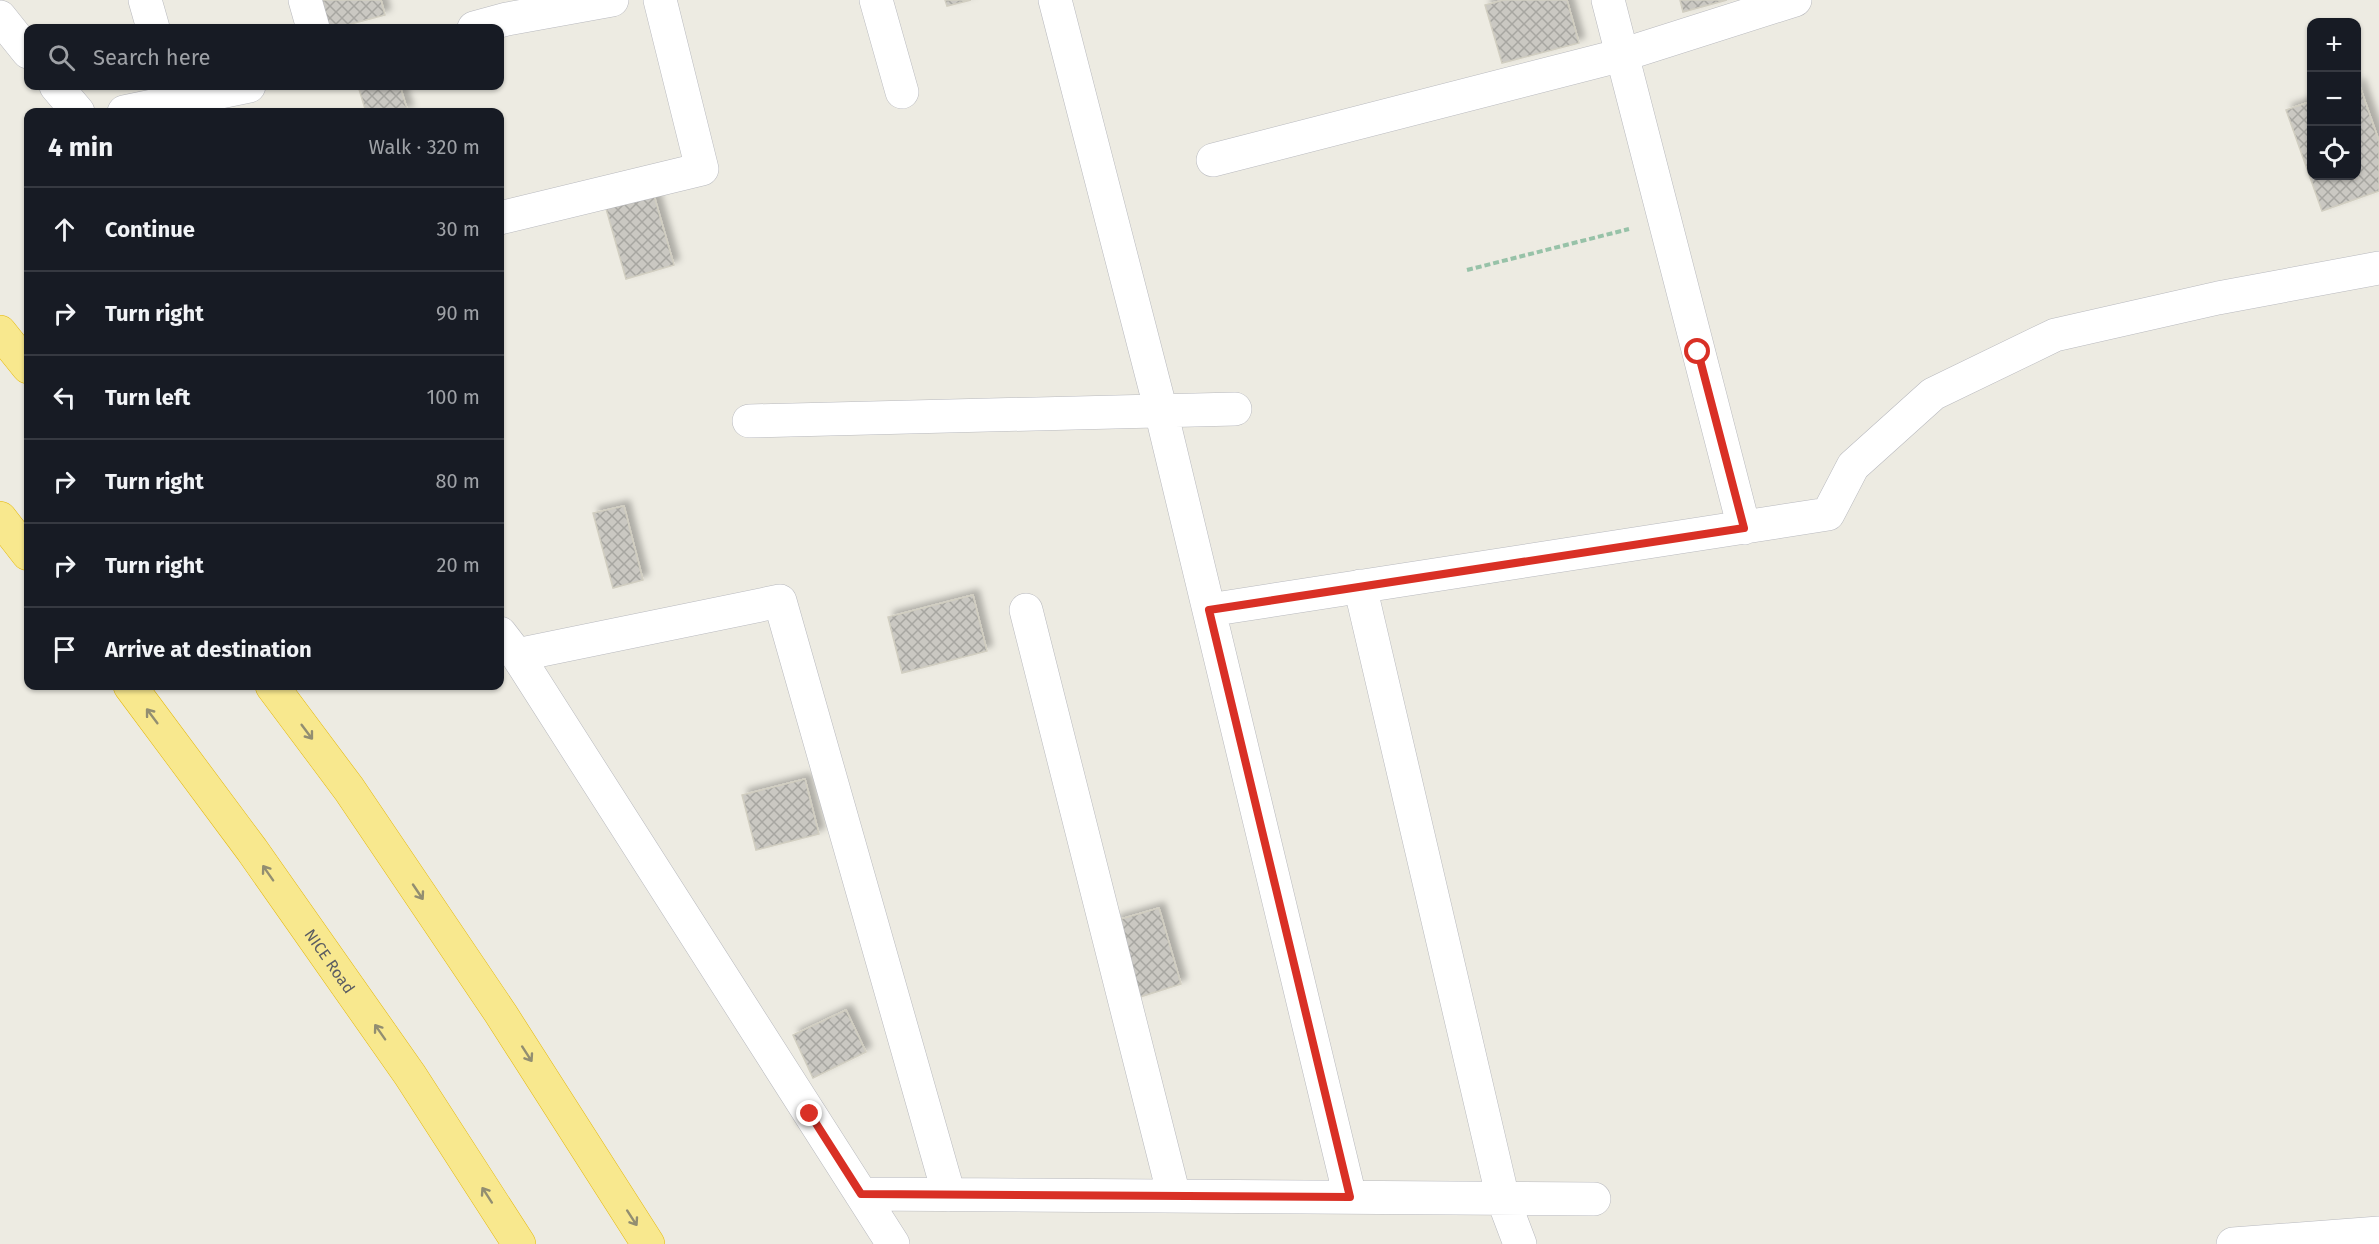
<!DOCTYPE html>
<meta charset="utf-8">
<style>
body{margin:0;font-family:"Fira Sans",sans-serif;background:#20242c;color:#f1f3f6}
.controls{position:absolute;right:18px;top:18px;display:grid;overflow:hidden;border-radius:12px;box-shadow:0 2px 4px #0004}
.controls button{width:54px;height:54px;display:grid;place-items:center;padding:0;border:0;border-bottom:2px solid #363941;background:#171b24;color:#f1f3f6;font:30px sans-serif}
.stop{position:absolute;width:18px;height:18px;margin:-14px;border:4px solid #d93025;border-radius:50%;background:#fff}
.stop.end{background:#d93025;border-color:#fff;box-shadow:0 2px 6px #0008}
.list{margin:0;padding:0;list-style:none}
h2{display:flex;justify-content:space-between;align-items:center;height:78px;margin:0;padding:0 24px;font-size:26px}
h2 small{font-size:20px;font-weight:400;color:#9ea1a6}
.list li{display:grid;grid-template-columns:39px 1fr auto;gap:18px;align-items:center;box-sizing:border-box;height:84px;padding:0 24px;border-top:2px solid #363941}
.list b{display:block;font-size:22px;white-space:nowrap}
.list em{font-size:20px;font-style:normal;color:#9ea1a6}
.icon{flex:none;width:33px;height:33px;fill:none;stroke:currentColor;stroke-width:2;stroke-linecap:round;stroke-linejoin:round}
.map{position:relative;flex:none;width:2379px;height:1244px;overflow:hidden}
.search{position:absolute;background:#171b24;box-shadow:0 2px 4px #0004;left:24px;top:24px;width:480px;height:66px;display:flex;align-items:center;gap:15px;box-sizing:border-box;padding:0 21px;border-radius:12px;color:#9ea1a6;font-size:22px}
.panel{position:absolute;background:#171b24;box-shadow:0 2px 4px #0004;left:24px;top:108px;width:480px;height:582px;border-radius:12px}
.map>svg:first-child{display:block}
.building{fill:url(#building-cross-hatch);stroke:#d1cec1;stroke-width:1.5;filter:url(#shadow)}
.lines{fill:none;stroke-linecap:round;stroke-linejoin:round}
.minor-casing{stroke:#b8b9be;stroke-width:34}
.highway-casing{stroke:#e4b80b;stroke-width:34}
.path{stroke:#97c2a8;stroke-width:4;stroke-dasharray:6 3;stroke-linecap:butt}
.minor{stroke:#fff;stroke-width:33}
.highway{stroke:#f8e88e;stroke-width:33}
.oneway{stroke:#928e71}
.route{stroke:#d93025;stroke-width:8}
.labels{text-anchor:middle;stroke-width:6;stroke-linejoin:round;paint-order:stroke}
.street-label{font-size:16px;fill:#5b5d62;stroke:#fff}
</style>
<div class="map">
<svg width="2379" height="1244" viewBox="0 0 2379 1244">
<defs>
<pattern id="building-cross-hatch" width="8" height="8" patternUnits="userSpaceOnUse" patternTransform="scale(1.5)"><rect width="8" height="8" fill="#cac8c2"/><path d="M0 0l8 8M0 8l8-8" fill="none" stroke="#a7a6a1"/></pattern>
<filter id="shadow"><feDropShadow dx="5.5" dy="-5.5" stdDeviation="3" flood-color="#0004"/></filter>
</defs>
<rect width="100%" height="100%" fill="#edebe2"/>
<path class="building" d="M310 0H381L385 15 336 28H318Z
M945 0H971L947 6Z
M1504 0H1567L1579 43 1502 63 1485 5Z
M1680 0H1727L1683 12Z
M2359 84 2379 141V191L2322 211 2286 110 2312 101V176H2356V85Z
M358 86H400L408 112H366Z
M651 185 674 265 626 279 603 198Z
M624 506 643 580 613 588 593 513Z
M973 595 987 651 902 673 888 617Z
M805 779 819 834 756 850 742 795Z
M1159 908 1181 984 1137 998 1114 921Z
M846 1010 866 1052 813 1078 793 1035Z"/>
<g class="lines">
<g class="minor-casing">
<path id="minor" d="M145 0 153 28
M305 0 313 28
M876 0 902 92
M1055 0 1161 411 1350 1197
M1608 0 1744 528
M0 17 28 52
M474 28 507 19 612 0
M56 86 78 112
M124 112 249 86
M1213 160 1622 55 1795 0
M500 218 702 169 660 0
M749 421 1235 409
M1360 586 1503 1199 1520 1244
M1026 610 1174 1196
M1209 610 1828 514 1853 466 1933 394 2055 335 2218 298 2379 268
M500 633 517 655 893 1244
M517 655 780 601 949 1195
M861 1194 1594 1199
M2233 1244 2379 1233"/>
</g>
<g class="highway-casing">
<g id="highway">
<path d="M0 332 28 367"/>
<path d="M0 518 28 554"/>
<path id="s1" d="M130 686 252 850 410 1075 519 1244"/>
<path d="M272 686 349 789 501 1014 648 1244"/>
</g>
</g>
<path class="path" d="M1467 270 1629 229"/>
<use href="#minor" class="minor"/>
<use href="#highway" class="highway"/>
</g>
<defs><path id="oneway-shaft" d="M-6 0H5M1.5-3L5.5 0L1.5 3" fill="none" stroke-width="1.6" stroke-linecap="round" stroke-linejoin="round" transform="scale(1.5)"/></defs>
<g class="oneway">
<use href="#oneway-shaft" transform="translate(152 716) rotate(-127)"/>
<use href="#oneway-shaft" transform="translate(307 732) rotate(53)"/>
<use href="#oneway-shaft" transform="translate(268 873) rotate(-125)"/>
<use href="#oneway-shaft" transform="translate(418 892) rotate(56)"/>
<use href="#oneway-shaft" transform="translate(380 1032) rotate(-125)"/>
<use href="#oneway-shaft" transform="translate(527 1054) rotate(57)"/>
<use href="#oneway-shaft" transform="translate(487 1195) rotate(-123)"/>
<use href="#oneway-shaft" transform="translate(632 1218) rotate(57)"/>
</g>
<g class="lines">
<path class="route" d="M810 1114 861 1194 1350 1197 1209 610 1744 528 1698 352"/>
</g>
<g class="labels">
<g class="street-label">
<text dy="6" stroke="none"><textPath href="#s1" startOffset="340">NICE Road</textPath></text>
</g>
</g>
</svg>
<div class="controls">
<button>+</button>
<button>−</button>
<button><svg class="icon" aria-label="locate" viewBox="0 0 24 24"><circle cx="12" cy="12" r="6"/><path d="M12 2v4M12 18v4M2 12h4M18 12h4"/></svg></button>
</div>
<div class="stop" style="left:1698px;top:352px"></div>
<div class="stop end" style="left:810px;top:1114px"></div>
<div class="search"><svg class="icon" aria-label="search" viewBox="0 0 24 24"><circle cx="10" cy="10" r="6"/><path d="M15 15l6 6"/></svg>Search here</div>
<section class="panel">
<h2>4 min<small>Walk · 320 m</small></h2>
<ul class="list">
<li><svg class="icon" aria-label="ahead" viewBox="0 0 24 24"><path d="M12 20V5M6 11l6-6 6 6"/></svg><div><b>Continue</b></div><em>30 m</em></li>
<li><svg class="icon" aria-label="right" viewBox="0 0 24 24"><path d="M7 20v-9h11M14 6l5 5-5 5"/></svg><div><b>Turn right</b></div><em>90 m</em></li>
<li><svg class="icon" aria-label="left" viewBox="0 0 24 24"><path d="M17 20v-9H6M10 6l-5 5 5 5"/></svg><div><b>Turn left</b></div><em>100 m</em></li>
<li><svg class="icon" aria-label="right" viewBox="0 0 24 24"><path d="M7 20v-9h11M14 6l5 5-5 5"/></svg><div><b>Turn right</b></div><em>80 m</em></li>
<li><svg class="icon" aria-label="right" viewBox="0 0 24 24"><path d="M7 20v-9h11M14 6l5 5-5 5"/></svg><div><b>Turn right</b></div><em>20 m</em></li>
<li><svg class="icon" aria-label="arrive" viewBox="0 0 24 24"><path d="M6 21V4h12l-3 4 3 4H6"/></svg><div><b>Arrive at destination</b></div></li>
</ul>
</section>
</div>
